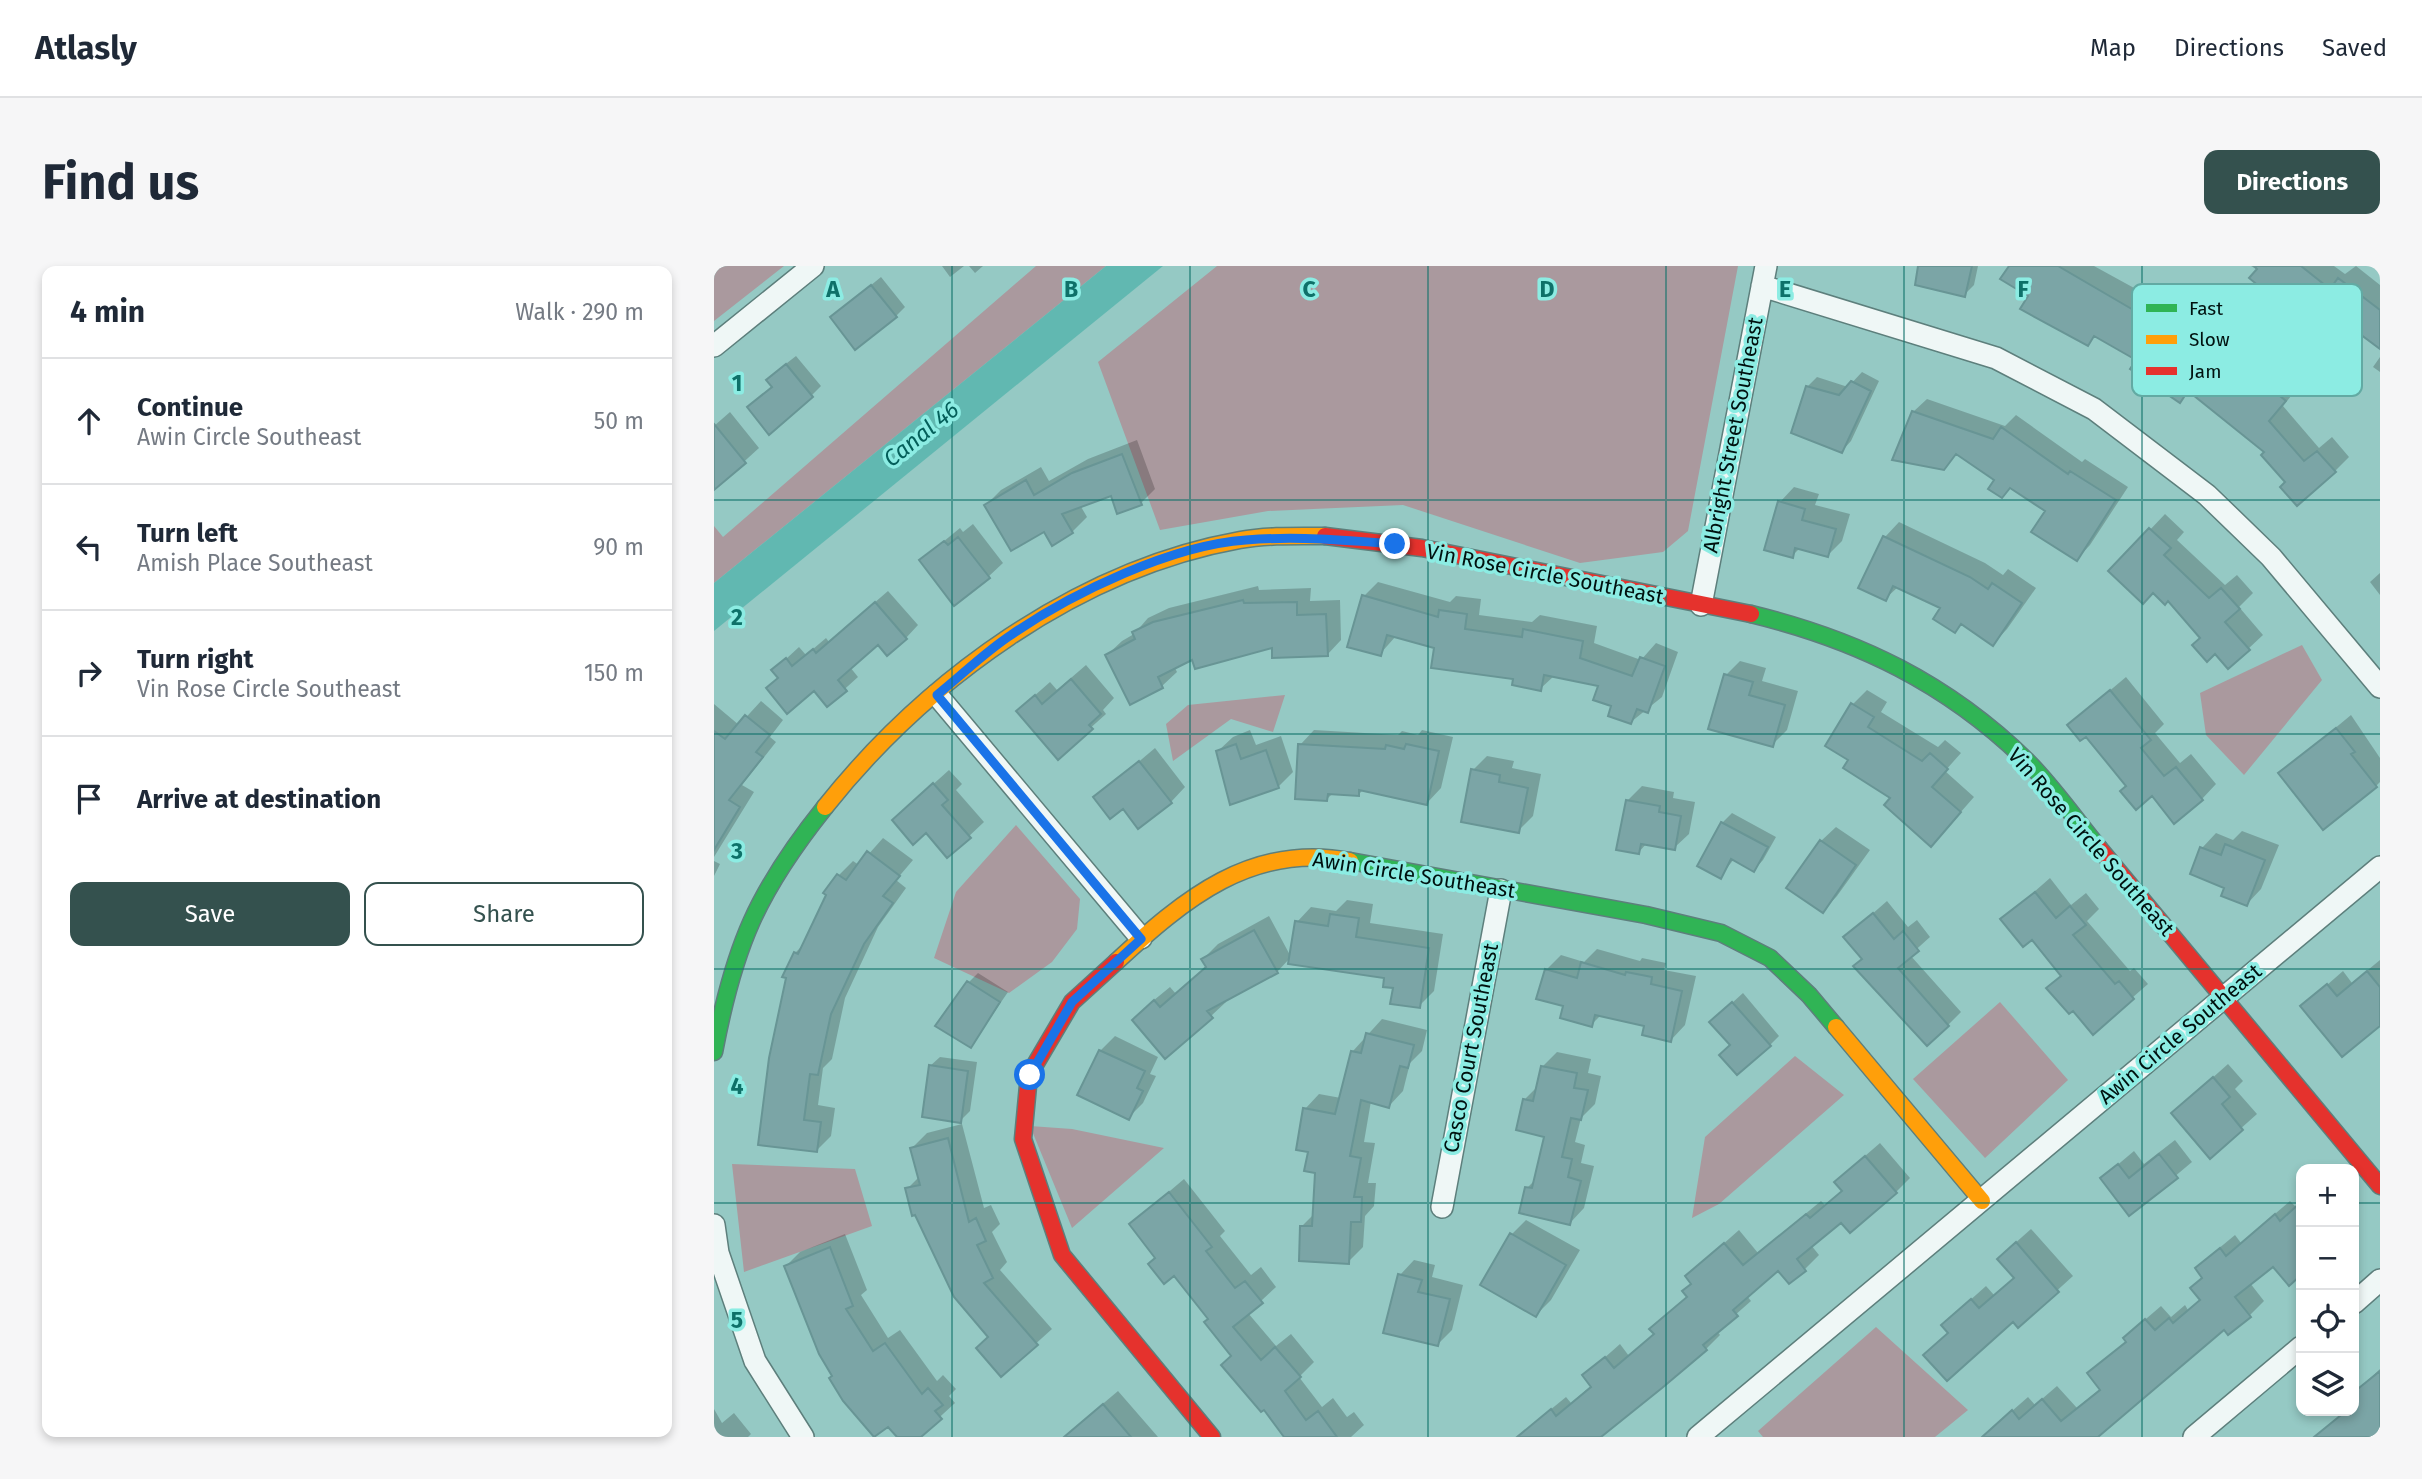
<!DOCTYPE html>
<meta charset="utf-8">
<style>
body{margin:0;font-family:"Fira Sans",sans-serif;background:#f6f6f7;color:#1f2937}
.controls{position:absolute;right:21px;bottom:21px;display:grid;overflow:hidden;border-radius:14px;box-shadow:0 4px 10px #0003}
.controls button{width:63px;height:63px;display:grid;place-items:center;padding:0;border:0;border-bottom:2px solid #e0e1e3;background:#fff;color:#1f2937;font:35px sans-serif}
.stop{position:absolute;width:21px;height:21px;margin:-16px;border:5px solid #1a73e8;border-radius:50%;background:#fff}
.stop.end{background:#1a73e8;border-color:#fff;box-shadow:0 2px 7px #0008}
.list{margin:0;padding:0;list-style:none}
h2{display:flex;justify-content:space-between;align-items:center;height:91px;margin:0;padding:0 28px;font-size:30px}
h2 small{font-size:23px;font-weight:400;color:#747a83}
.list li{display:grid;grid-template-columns:46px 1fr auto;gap:21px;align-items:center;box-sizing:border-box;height:126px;padding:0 28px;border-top:2px solid #e0e1e3}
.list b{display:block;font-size:26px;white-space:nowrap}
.list p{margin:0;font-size:23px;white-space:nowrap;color:#747a83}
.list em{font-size:23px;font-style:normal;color:#747a83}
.actions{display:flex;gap:14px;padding:21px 28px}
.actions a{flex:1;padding:16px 0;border:2px solid #34514e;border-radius:14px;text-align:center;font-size:24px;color:#34514e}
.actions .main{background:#34514e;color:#fff}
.icon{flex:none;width:38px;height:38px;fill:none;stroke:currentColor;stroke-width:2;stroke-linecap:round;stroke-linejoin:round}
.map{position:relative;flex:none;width:1666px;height:1171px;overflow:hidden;border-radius:14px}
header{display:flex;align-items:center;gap:42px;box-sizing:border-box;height:98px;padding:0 35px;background:#fff;border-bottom:2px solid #e0e1e3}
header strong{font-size:33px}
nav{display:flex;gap:38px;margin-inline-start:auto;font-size:24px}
.intro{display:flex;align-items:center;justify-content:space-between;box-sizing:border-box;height:168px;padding:0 42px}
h1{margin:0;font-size:49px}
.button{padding:18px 32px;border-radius:14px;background:#34514e;color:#fff;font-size:24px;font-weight:700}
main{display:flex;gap:42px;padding:0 42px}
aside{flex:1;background:#fff;border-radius:14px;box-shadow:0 4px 10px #0003}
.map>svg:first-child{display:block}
.forest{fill:#aa999e}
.water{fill:#61b8b1}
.shadow{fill:#0003}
.building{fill:#7ba5a6;stroke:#689595;stroke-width:2}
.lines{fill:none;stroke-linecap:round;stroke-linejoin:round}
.street-casing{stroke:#5d7f7c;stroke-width:24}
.fast-casing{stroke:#5d7f7c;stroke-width:19}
.slow-casing{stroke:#5d7f7c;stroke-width:19}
.jam-casing{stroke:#5d7f7c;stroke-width:19}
.street{stroke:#eff7f6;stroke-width:21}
.fast{stroke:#30b455;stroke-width:16}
.slow{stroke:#ff9f0a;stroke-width:16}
.jam{stroke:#e5322d;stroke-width:16}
.route{stroke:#1a73e8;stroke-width:9}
.grid{fill:none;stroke:#0e7169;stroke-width:2;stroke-opacity:0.55}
.labels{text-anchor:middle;stroke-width:7;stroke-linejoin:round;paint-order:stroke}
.street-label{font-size:21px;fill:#00110f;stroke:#8cece3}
.water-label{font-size:23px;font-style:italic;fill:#045f5a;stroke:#8cece3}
.key{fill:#8cece3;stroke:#62aaa3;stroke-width:2}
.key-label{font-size:19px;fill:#00110f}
.grid-label{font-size:23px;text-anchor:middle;font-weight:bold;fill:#0e7169;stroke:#8cece3;stroke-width:7;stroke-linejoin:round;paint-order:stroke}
</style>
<header>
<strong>Atlasly</strong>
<nav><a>Map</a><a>Directions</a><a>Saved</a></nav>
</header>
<div class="intro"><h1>Find us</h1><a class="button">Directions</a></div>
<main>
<aside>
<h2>4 min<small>Walk · 290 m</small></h2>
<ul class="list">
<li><svg class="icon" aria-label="ahead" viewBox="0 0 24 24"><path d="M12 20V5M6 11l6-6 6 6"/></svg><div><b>Continue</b><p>Awin Circle Southeast</p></div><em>50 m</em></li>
<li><svg class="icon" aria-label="left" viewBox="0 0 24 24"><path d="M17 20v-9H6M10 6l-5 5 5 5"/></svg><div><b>Turn left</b><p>Amish Place Southeast</p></div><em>90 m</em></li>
<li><svg class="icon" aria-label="right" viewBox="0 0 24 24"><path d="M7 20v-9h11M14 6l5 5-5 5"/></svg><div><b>Turn right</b><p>Vin Rose Circle Southeast</p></div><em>150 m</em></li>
<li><svg class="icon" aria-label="arrive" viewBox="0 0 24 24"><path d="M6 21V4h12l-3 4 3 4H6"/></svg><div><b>Arrive at destination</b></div></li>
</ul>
<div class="actions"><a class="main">Save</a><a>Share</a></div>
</aside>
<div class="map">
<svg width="1666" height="1171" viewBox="0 0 1666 1171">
<rect width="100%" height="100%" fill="#95c9c4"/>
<path class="forest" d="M0 0H70L0 55Z
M322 0H392L0 317V260L9 271Z
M503 0H1024L974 265 949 286 866 297 689 239 554 245 446 264 384 96Z
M1588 379 1608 414 1530 509 1492 469 1486 427Z
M571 429 559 466 517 453 459 495 452 458 474 439Z
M302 559 366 633 363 663 338 696 295 727 220 692 242 626Z
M1286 736 1354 814 1271 892 1199 813Z
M1081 790 1130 829 1005 938 978 952 991 871Z
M316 860 358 863 450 882 358 962Z
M18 898 141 903 158 960 30 1006Z
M1162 1061 1254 1144 1221 1171H1049L1044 1165Z"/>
<path class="water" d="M392 0H449L0 365V317Z"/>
<path class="shadow" d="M228 0H250L236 11Z
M255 0H269L261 7Z
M1206 0H1264L1260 19 1250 29Z
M1297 0H1380L1442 34 1435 46 1472 71 1481 63 1525 93 1538 81 1586 119 1569 140 1605 182 1618 171 1635 191 1621 205 1573 216 1552 186 1476 124 1466 135 1424 94 1382 69 1374 78 1316 30Z
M1537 0H1620L1631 8 1642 0 1666 19V81L1633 55Z
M167 11 191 41 182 50 118 51Z
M82 90 107 120 97 130 44 132 60 120 64 104Z
M1666 91V106L1659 101Z
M1148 106 1165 115 1137 175 1128 185 1093 121 1103 111 1134 121Z
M1213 133 1291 160 1302 149 1368 196 1371 193 1414 221 1376 279 1363 293 1333 245 1297 221 1288 230 1283 213 1248 182 1229 202 1199 146Z
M16 146 45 182 0 223V160Z
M423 174 441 223 427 237 398 227 366 239 373 251 358 266 338 277 330 264 272 239 287 224 327 201 335 215 374 193Z
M1080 221 1105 228 1101 239 1136 248 1128 275 1114 289 1086 282 1078 290 1066 236Z
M1451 248 1470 266 1463 274 1511 319 1523 309 1539 327 1525 341 1549 369 1534 383 1488 371 1454 333 1397 305Z
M1185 256 1271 297 1289 309 1294 303 1322 322 1293 363 1279 378 1249 357 1241 365 1229 341 1184 321 1171 333V271Z
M259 258 289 297 274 311 207 294 246 262 249 266Z
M1666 307V329L1656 316Z
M664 316 736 336 742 330 767 333 765 349 818 356 826 349 883 360 880 377 927 394 942 377 964 386 948 431 917 456 899 439 886 419 840 410 826 423 722 381 682 370 666 388 650 330Z
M544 320 545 324 597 322 596 335 626 334 627 374 613 389 560 380 479 391 461 402 463 406 448 420 417 436 393 389 408 375 420 368 434 352 455 342Z
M174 325 204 359 192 372 164 377 136 401 144 411 113 439 100 423 65 411 60 404 85 381 92 389 112 372 115 376Z
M1026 395 1052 402 1048 415 1084 425 1073 464 1058 479 1012 409Z
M372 399 400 432 389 444 392 448 344 491 319 431 336 416 343 424Z
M1412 411 1450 458 1441 467 1466 497 1477 488 1502 518 1488 533 1438 528 1414 519 1372 468 1355 459Z
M1153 424 1173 436 1167 446 1224 481 1231 474 1247 487 1231 505 1260 531 1231 564 1178 532 1136 494 1139 438Z
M47 435 69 454 56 471 62 476 28 519 40 526 0 591V438L25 459Z
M1637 449 1666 492V516L1662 520 1567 507Z
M536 464 542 479 567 470 579 506 564 521 504 485 519 471Z
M600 464 684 469 688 465 704 469 708 464 739 471 727 522 713 537 650 523 644 529 619 527 612 534 586 479Z
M441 482 471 521 457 536 409 541 382 532Z
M773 490 800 495 798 502 827 508 819 550 804 565 759 504Z
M235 504 248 518 242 524 270 556 234 590 195 540Z
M928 520 960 526 959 532 981 536 975 568 960 582 933 577 924 587 914 534Z
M1018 547 1062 571 1049 594 1040 604 1020 593 1006 611 1008 557Z
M1122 561 1156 584 1123 630 1109 645 1107 575Z
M1528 565 1565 579 1547 623 1533 638 1512 621 1488 582 1502 567 1519 574Z
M169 572 199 594 182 614 192 622 164 661 131 732 118 793 109 802 104 839 121 842 117 870 102 885 46 878 81 687 92 676 125 609 139 595 145 599Z
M0 595 6 598 0 610Z
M1336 612 1357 639 1372 627 1385 643 1373 655 1416 705 1420 702 1434 718 1379 766 1348 709 1319 671 1289 653Z
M633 634 659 638 656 657 729 668 720 725 705 740 672 710 577 691 563 706 510 734 512 736 497 750 434 739 456 721 462 728 493 700 489 693 504 678 555 650 577 691 583 656 597 641 622 645Z
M1173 635 1194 661 1203 654 1216 671 1196 689 1247 746 1234 759 1132 671Z
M883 683 926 695 928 692 952 697 950 704 982 710 971 759 957 774 932 759 887 749 877 759 851 739 832 704 847 689 870 696Z
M1666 694V758L1589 740 1629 705 1638 717Z
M264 707 294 726 257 780 255 716Z
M1029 727 1065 770 1056 779H1017L1007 747Z
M668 753 713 764 708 785 696 797 689 825 675 840 657 835 650 876 661 877 654 917H662L660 940 651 950 649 981 634 996 588 960 600 948 602 906 596 884 591 843 605 828 627 832 639 785Z
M401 770 444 791 436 808 442 810 429 837 415 851 386 785Z
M843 786 877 793 874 807 887 810 881 838 867 852 861 876 871 879 867 897 880 900 870 942 856 957 813 922 822 913 833 869 810 834 824 820 828 801Z
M226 791 263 796 256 845 246 855 216 800Z
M1514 798 1529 815 1521 823 1543 848 1496 890 1459 847Z
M248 858 270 942 277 939 286 958 278 966 293 996 286 1004 338 1063 287 1109 276 1071 193 923 206 910 198 882 213 867Z
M1461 874 1478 896 1416 948 1388 912 1420 885 1430 898Z
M1166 877 1196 912 1182 926 1127 954 1097 979 1105 989 1091 1003 1064 1002 1033 1030 1037 1035 1003 1065 1006 1069 992 1083 885 1171H803L852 1131 857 1137 878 1119 871 1109 906 1078 915 1090 941 1067 938 1063 974 1030 979 1017 973 1010 1025 964 1044 987 1107 935 1111 939 1129 924 1136 903Z
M470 913 511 965 506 970 537 1009 547 1001 562 1021 534 1047 562 1080 577 1068 600 1096 585 1111 608 1141 619 1132 633 1151 640 1146 650 1159 637 1171H572L496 1053 417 958Z
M1576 935 1582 941 1587 937V1006L1575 1017 1559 998 1536 1017 1550 1035 1536 1049 1510 1062 1369 1171H1280L1290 1152 1314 1131 1321 1139 1343 1120 1363 1142 1387 1122 1376 1107 1413 1074 1426 1058 1447 1040 1457 1051 1471 1039 1474 1044 1487 1033 1478 1022 1490 1010 1483 1002 1498 988 1521 969 1527 977Z
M812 954 866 984 837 1034 822 1049 798 968Z
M1317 963 1359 1010 1304 1060 1299 1054 1236 1066 1244 1045 1272 1020 1280 1029 1301 1011 1299 979Z
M131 968 153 1024 147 1029 174 1072 186 1064 223 1115 229 1109 242 1123 235 1130 241 1137 204 1171H186L120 1109 72 1000 86 986Z
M700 994 721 999 718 1011 749 1019 738 1064 724 1078 686 1009Z
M1666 1103V1171H1611L1608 1166 1631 1145H1640V1127Z
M404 1125 444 1171H351L359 1163Z
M0 1143 8 1157 20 1147 37 1168 34 1171H0Z"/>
<path class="building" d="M1204 0H1258L1251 31 1201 19Z
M1295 0H1344L1428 49 1421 61 1458 86 1465 76 1510 108 1522 94 1572 135 1555 155 1590 195 1603 185 1622 206 1583 240 1566 221 1571 216 1547 189 1550 186 1474 125 1466 137 1416 103 1422 94 1380 70 1374 80 1306 43 1314 30 1286 13Z
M1540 0H1587L1616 23 1624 12 1666 44V83L1631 57 1624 66 1565 20 1557 30 1535 12 1543 3Z
M157 19 183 51 141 84 116 51Z
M72 98 99 131 55 169 33 141 58 121 52 114Z
M1137 115 1157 125 1128 187 1077 167 1092 120 1125 129Z
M1198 145 1279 173 1287 161 1354 208 1356 205 1402 234 1363 295 1317 266 1331 245 1296 222 1288 232 1274 223 1280 214 1242 188 1230 204 1178 194Z
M0 158 32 197 0 224Z
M408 188 428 239 403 248 397 230 348 248 359 267 338 280 330 266 297 285 270 239 312 214 320 229 358 207Z
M1064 235 1091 243 1088 254 1122 263 1114 291 1081 282 1079 292 1050 284Z
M1435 262 1457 282 1450 289 1495 332 1507 322 1526 343 1511 356 1536 384 1514 403 1501 388 1493 396 1478 379 1486 372 1454 335 1451 339 1439 327 1429 338 1394 305Z
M1169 270 1256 311 1274 323 1278 317 1308 337 1279 380 1247 358 1241 367 1219 353 1226 342 1179 320 1172 335 1144 322Z
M244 271 276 312 240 340 205 294 230 275 234 279Z
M648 329 724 351 725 344 753 348 751 363 808 371 809 363 869 375 866 392 918 410 926 391 951 400 934 447 923 443 917 458 894 450 897 440 879 434 884 420 830 409 827 425 798 419 799 413 717 402 720 382 673 369 667 390 633 381Z
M529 334 530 337 583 336V349L612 348 614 390 558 392V382L481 403 478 394 444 411 449 422 416 439 391 389 421 373 418 366 439 356Z
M161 336 193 373 173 390 164 379 124 414 133 425 113 441 100 425 73 448 52 422 64 412 57 404 72 392 78 400 99 383 102 387Z
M1010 408 1039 416 1035 429 1071 439 1059 481 994 463Z
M357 413 387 448 375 459 379 463 344 494 302 445 321 429 328 438Z
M1396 424 1437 474 1427 482 1450 510 1462 501 1489 534 1460 558 1438 530 1422 544 1406 525 1412 520 1372 471 1366 475 1353 459Z
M1137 437 1160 451 1154 461 1208 495 1216 487 1234 503 1218 521 1247 546 1217 581 1170 539 1176 532 1129 502 1134 494 1111 480Z
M31 449 56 469 42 486 49 491 15 534 26 541 0 584V465L11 473Z
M1622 462 1641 486 1637 488 1663 521 1609 564 1564 507Z
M522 478 527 493 552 484 565 522 516 539 502 485Z
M584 478 671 483 672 479 690 483 692 478 725 485 713 539 645 524V530L614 528 613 535 581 533Z
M425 495 458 537 424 563 409 543 396 553 379 531Z
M757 503 786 509 785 516 814 522 805 567 747 556Z
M219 517 234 534 228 539 257 572 233 592 212 567 199 579 178 554Z
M912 534 946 540 945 546 967 550 961 584 927 578 925 588 902 584Z
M1007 556 1054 581 1040 606 1017 593 1007 613 983 600Z
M1106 574 1142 599 1109 647 1072 622Z
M1511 578 1551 594 1533 640 1507 630 1510 622 1476 608 1486 581 1507 589Z
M153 585 186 610 169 630 179 637 150 678 117 748 104 809 96 808 90 854 107 856 103 886 44 879 55 792 72 712 68 711 80 686 84 688 112 629 109 627 123 608 132 614Z
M1321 626 1342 652 1356 640 1372 659 1359 669 1401 718 1405 715 1420 733 1379 769 1359 745 1355 748 1332 722 1347 710 1318 674 1309 681 1286 653Z
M1159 647 1180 673 1189 665 1205 685 1184 702 1235 760 1213 780 1139 700 1148 693 1129 671Z
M616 648 645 652 642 671 715 682 706 742 676 738 679 722 669 721 670 712 574 698 581 655 614 660Z
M540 664 564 707 493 745 499 752 451 793 418 754 440 734 446 741 492 701 487 693Z
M867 696 911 709 912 706 938 711 937 718 968 725 957 776 928 769 930 760 881 749 878 761 846 752 849 740 822 733 831 703 863 712Z
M1653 705 1666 721V760L1628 791 1586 740 1613 718 1623 730Z
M253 715 286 736 257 782 221 760Z
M1018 736 1057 780 1023 809 1005 789 1016 779 995 756Z
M652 767 700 779 694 802 686 800 675 842 647 834 636 890 647 892 640 931H648L647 956H637L635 998 585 995 586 960H598L601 907 590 905 594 886 582 884 589 842 621 848 637 785 647 787Z
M385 784 431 805 423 822 429 825 415 854 363 829Z
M215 799 254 805 247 857 208 851Z
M827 800 863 807 860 822 874 824 867 854 857 852 848 891 858 893 854 911 867 915 856 959 805 947 811 921 818 922 830 871 802 864 809 833 819 835Z
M1499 811 1516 831 1508 838 1529 864 1496 893 1457 847Z
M234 872 255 956 262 952 272 975 263 979 279 1012 270 1017 324 1079 287 1111 262 1082 274 1071 240 1031 201 949 198 950 191 922 206 919 196 882Z
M1445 888 1464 912 1415 950 1386 912 1404 898 1415 912Z
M1151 890 1183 927 1136 967 1127 957 1083 993 1092 1005 1075 1018 1064 1005 1019 1044 1024 1050 989 1079 993 1084 948 1122 887 1171H803L837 1143 842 1150 877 1121 868 1109 891 1091 900 1102 940 1068 935 1063 973 1031 968 1025 977 1018 971 1010 1010 977 1029 999 1092 948 1096 952 1128 925 1120 916Z
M455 926 498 981 492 985 521 1022 531 1015 549 1037 519 1061 547 1094 561 1081 587 1111 571 1125 592 1154 604 1145 623 1171H570L550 1144 547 1146 507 1099 517 1090 490 1056 494 1053 460 1010 450 1018 434 998 441 992 415 958Z
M1587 936V1009L1575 1020 1559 1001 1521 1031 1537 1051 1514 1069 1510 1064 1384 1171H1268L1298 1144 1305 1153 1328 1133 1347 1155 1386 1124 1373 1107 1412 1076 1409 1072 1431 1053 1441 1064 1455 1052 1459 1057 1486 1034 1476 1022 1488 1012 1481 1002 1506 982 1512 990 1561 948 1566 955Z
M796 967 852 999 822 1051 766 1019Z
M1302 976 1345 1026 1304 1062 1299 1056 1233 1115 1209 1089 1234 1067 1227 1059 1257 1033 1265 1042 1300 1012 1283 993Z
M116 981 139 1040 132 1043 159 1085 171 1077 208 1128 214 1122 229 1139 221 1145 228 1153 207 1171H183L174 1161 160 1171 129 1135 115 1112 118 1110 105 1088 70 1000Z
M684 1008 708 1014 704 1026 736 1033 724 1080 669 1067Z
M1666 1105V1171H1600L1632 1145H1640V1126Z
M389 1138 417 1171H350Z"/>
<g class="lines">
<g class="street-casing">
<path id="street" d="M1048 20 1282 92 1380 143 1493 229 1557 291 1666 421
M0 80 99 0
M987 339 1052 0
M223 429 427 672
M728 941 787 624
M0 959 4 987 41 1095 89 1171
M1640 1037 1666 1014
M984 1171 1666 601
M1480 1171 1587 1081"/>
</g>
<g class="fast-casing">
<path id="fast" d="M1037 348C1144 374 1233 417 1313 495 1339 521 1361 553 1385 582
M636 595 932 649 1007 667 1056 692 1095 729 1122 761
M0 786C20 680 43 626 111 541"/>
</g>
<g class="slow-casing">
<path id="slow" d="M111 541C212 414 364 303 526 274 554 269 583 270 611 270
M402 696C470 633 538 576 636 595
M1122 761 1268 935"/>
</g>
<g class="jam-casing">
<path id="jam" d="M611 270 708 282 1037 348
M1385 582 1666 920
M402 696 358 736 315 809 309 873 348 989 498 1171"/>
</g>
<use href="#street" class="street"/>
<use href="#fast" class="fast"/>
<use href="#slow" class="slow"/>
<use href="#jam" class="jam"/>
</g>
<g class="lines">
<path class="route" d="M316 809 358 736 427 673 223 429C248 409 271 386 297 369 358 327 458 279 532 274 582 270 631 274 681 278"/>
</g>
<path class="grid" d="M238 0V1171M476 0V1171M714 0V1171M952 0V1171M1190 0V1171M1428 0V1171M0 234H1666M0 468H1666M0 703H1666M0 937H1587M1640 937H1666"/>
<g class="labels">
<g class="street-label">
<text transform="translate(1019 169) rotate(-79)" y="7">Albright Street Southeast</text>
<text transform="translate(831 308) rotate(11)" y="7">Vin Rose Circle Southeast</text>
<text transform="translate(1377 576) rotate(49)" y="7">Vin Rose Circle Southeast</text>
<text transform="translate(700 609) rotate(9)" y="7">Awin Circle Southeast</text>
<text transform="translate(1466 768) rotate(-40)" y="7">Awin Circle Southeast</text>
<text transform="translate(757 782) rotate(-79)" y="7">Casco Court Southeast</text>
</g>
<g class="water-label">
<text transform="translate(207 168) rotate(-39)" y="8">Canal 46</text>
</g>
</g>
<rect x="1418" y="18" width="230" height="112" rx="10" class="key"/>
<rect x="1432" y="38" width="31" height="8" fill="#30b455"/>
<rect x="1432" y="69" width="31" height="9" fill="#ff9f0a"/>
<rect x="1432" y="101" width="31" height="8" fill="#e5322d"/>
<g class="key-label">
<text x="1475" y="49">Fast</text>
<text x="1475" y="80">Slow</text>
<text x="1475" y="112">Jam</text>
</g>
<g class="grid-label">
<text x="119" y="31">A</text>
<text x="357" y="31">B</text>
<text x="595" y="31">C</text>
<text x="833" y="31">D</text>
<text x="1071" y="31">E</text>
<text x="1309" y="31">F</text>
<text x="23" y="125">1</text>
<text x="23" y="359">2</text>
<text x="23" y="593">3</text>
<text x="23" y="828">4</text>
<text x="23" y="1062">5</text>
</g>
</svg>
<div class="controls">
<button>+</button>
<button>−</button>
<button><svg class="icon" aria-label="locate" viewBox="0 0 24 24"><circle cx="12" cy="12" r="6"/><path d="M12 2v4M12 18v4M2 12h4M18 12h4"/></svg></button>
<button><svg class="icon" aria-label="layers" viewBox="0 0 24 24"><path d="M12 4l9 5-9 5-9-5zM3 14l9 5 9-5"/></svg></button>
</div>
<div class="stop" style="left:316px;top:809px"></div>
<div class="stop end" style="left:681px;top:278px"></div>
</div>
</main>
